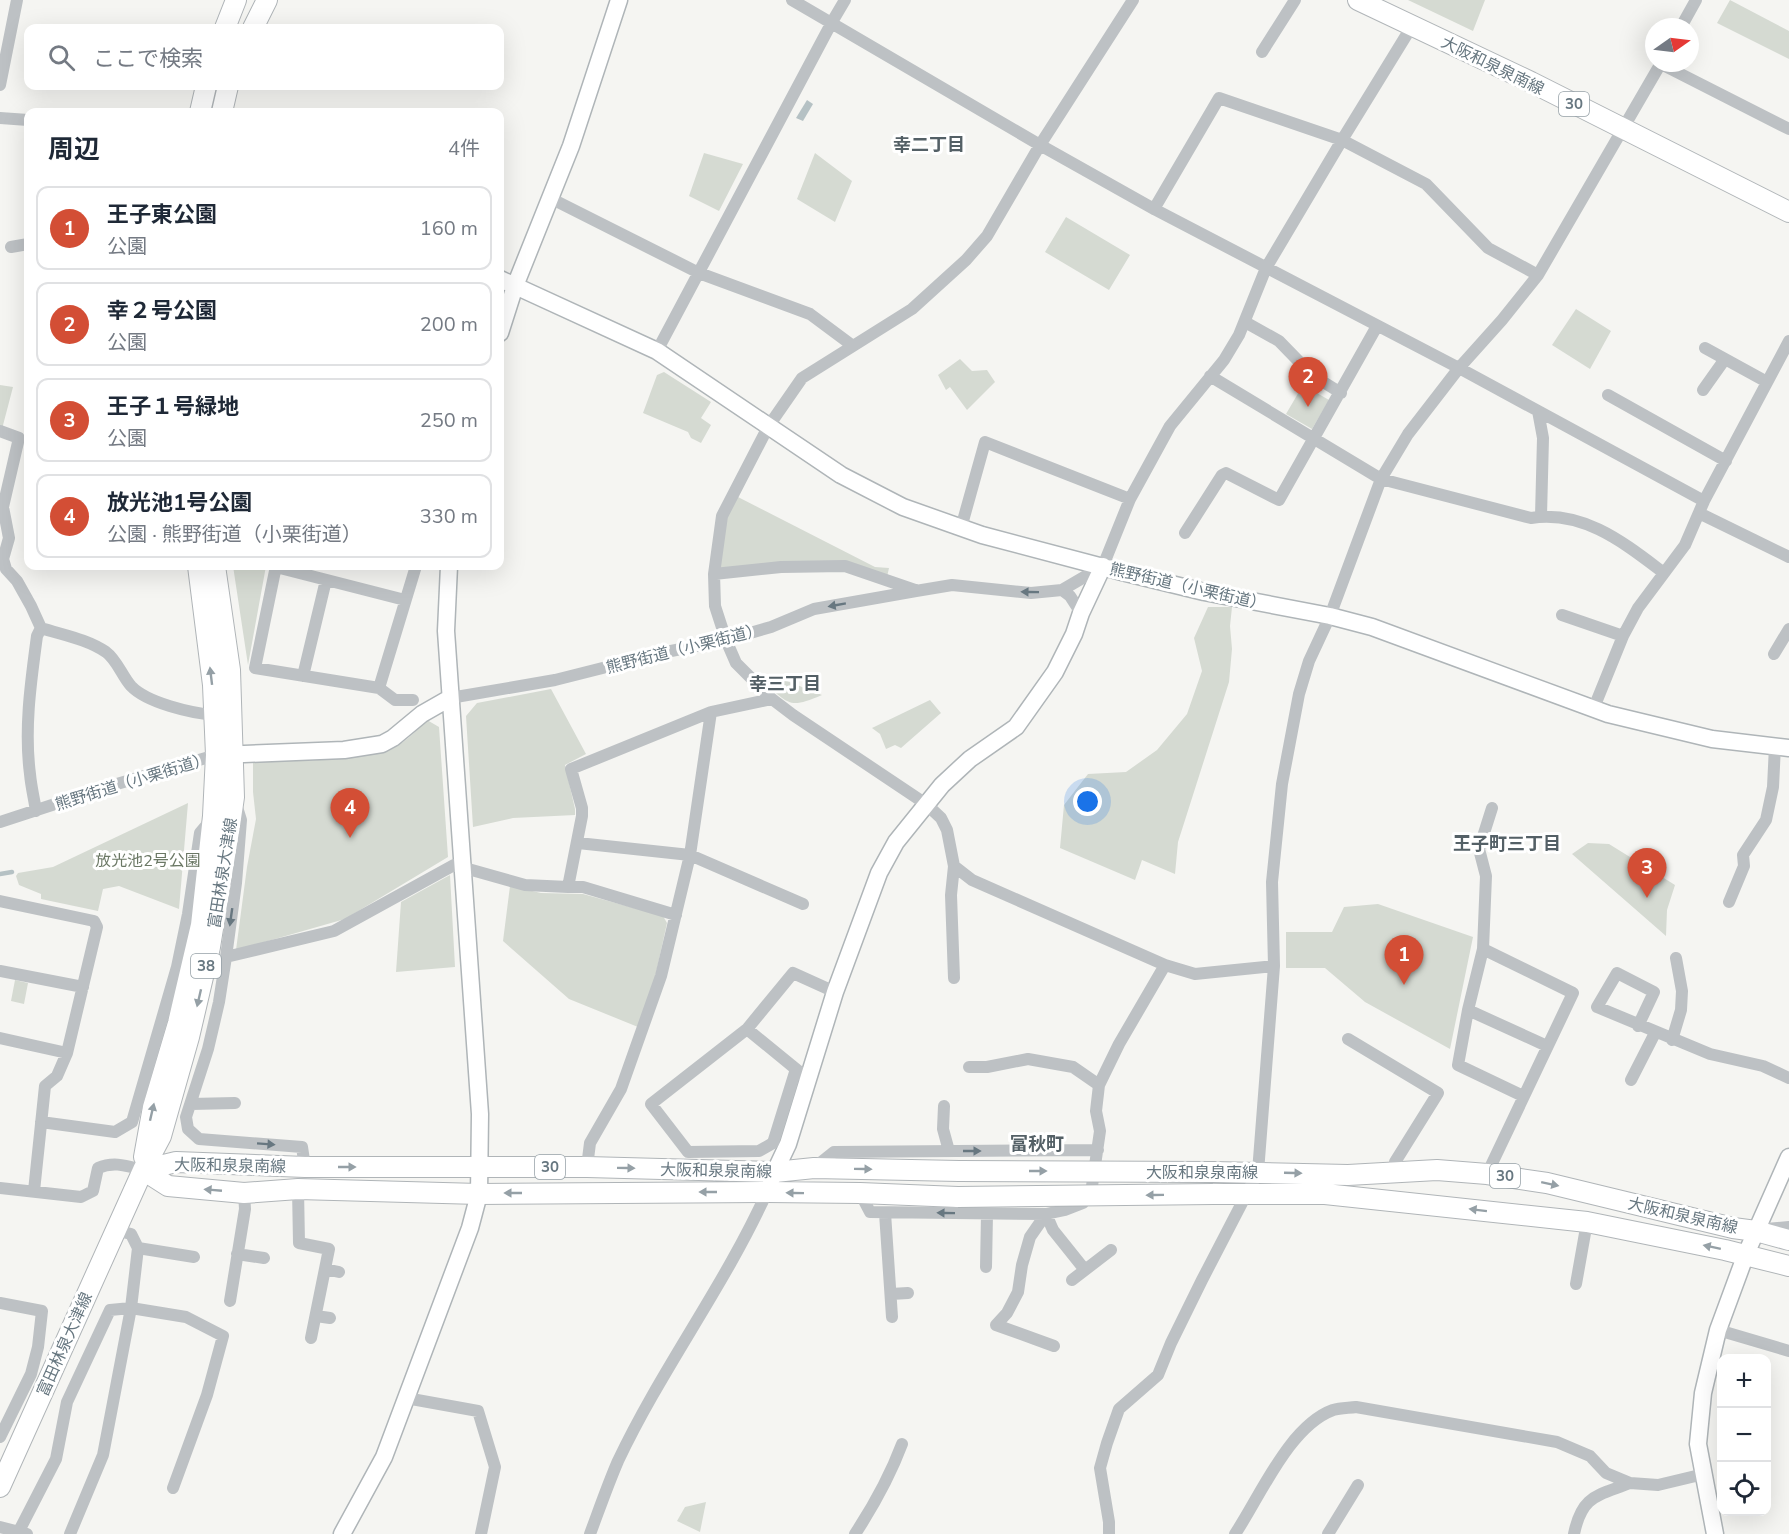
<!DOCTYPE html>
<html lang="ja">
<meta charset="utf-8">
<style>
body{margin:0;font-family:"Nunito Sans","Noto Sans JP",sans-serif;background:#f2f2f3;color:#1f2937}
.controls{position:absolute;right:18px;bottom:18px;display:grid;overflow:hidden;border-radius:12px;box-shadow:0 6px 24px #0002}
.controls button{width:54px;height:54px;display:grid;place-items:center;padding:0;border:0;border-bottom:2px solid #e0e1e3;background:#fff;color:#1f2937;font:30px sans-serif}
.compass{position:absolute;left:1645px;top:18px;width:54px;height:54px;border-radius:50%;background:#fff;box-shadow:0 6px 24px #0002;rotate:76deg}
.you{position:absolute;left:1088px;top:802px;width:21px;height:21px;margin:-15px;border:4px solid #fff;border-radius:50%;background:#1a73e8;box-shadow:0 0 0 9px #1a73e833}
.badge{display:grid;place-items:center;width:39px;height:39px;border-radius:50%;background:#d34e35;color:#fff;font-size:20px;font-weight:700}
.pin{position:absolute;translate:-50% -50px;filter:drop-shadow(0 2px 3px #0008)}
.pin::after{content:'';position:absolute;top:32px;width:21px;height:18px;background:inherit;clip-path:polygon(0 0,100% 0,50% 100%)}
.list{margin:0;padding:0;list-style:none}
h2{display:flex;justify-content:space-between;align-items:center;height:78px;margin:0;padding:0 24px;font-size:26px}
h2 small{font-size:20px;font-weight:400;color:#747a83}
.list li{display:grid;grid-template-columns:39px 1fr auto;gap:18px;align-items:center;box-sizing:border-box;height:84px;margin:0 12px 12px;padding:0 12px;border:2px solid #e0e1e3;border-radius:12px}
.list b{display:block;font-size:22px;white-space:nowrap}
.list p{margin:0;font-size:20px;white-space:nowrap;color:#747a83}
.list em{font-size:20px;font-style:normal;color:#747a83}
.icon{flex:none;width:33px;height:33px;fill:none;stroke:currentColor;stroke-width:2;stroke-linecap:round;stroke-linejoin:round}
.map{position:relative;flex:none;width:1789px;height:1534px;overflow:hidden}
.search{position:absolute;background:#fff;box-shadow:0 6px 24px #0002;left:24px;top:24px;width:480px;height:66px;display:flex;align-items:center;gap:15px;box-sizing:border-box;padding:0 21px;border-radius:12px;color:#747a83;font-size:22px}
.panel{position:absolute;background:#fff;box-shadow:0 6px 24px #0002;left:24px;top:108px;width:480px;height:462px;border-radius:12px}
.map>svg:first-child{display:block}
.green{fill:#d5dad2}
.water{fill:#b5c1c4}
.lines{fill:none;stroke-linecap:round;stroke-linejoin:round}
.stream{stroke:#b5c1c4;stroke-width:4.5}
.secondary-casing{stroke:#afb5b8;stroke-width:19}
.primary-casing{stroke:#b0b5b8;stroke-width:22}
.street{stroke:#bdc1c4;stroke-width:12}
.secondary{stroke:#fff;stroke-width:16}
.primary{stroke:#fff;stroke-width:20}
.primary-bridge-casing{stroke:#b0b5b8;stroke-width:22;stroke-linecap:butt}
.primary-bridge{stroke:#fff;stroke-width:20}
.oneway{fill:#677780}
.oneway2{fill:#95a0a6}
.labels{text-anchor:middle;stroke-width:6;stroke-linejoin:round;paint-order:stroke}
.shield{fill:#fff;stroke:#95a0a6;stroke-width:1.5}
.shield-label{font-size:15px;font-weight:bold;fill:#677780}
.street-label{font-size:16px;fill:#677780;stroke:#fff}
.park-label{font-size:16px;fill:#6b7865;stroke:#fff}
.neighbourhood-label{font-size:18px;font-weight:bold;fill:#546066;stroke:#fff}
</style>
<div class="map">
<svg width="1789" height="1534" viewBox="0 0 1789 1534">
<rect width="100%" height="100%" fill="#f5f5f2"/>
<path class="green" d="M1408 0H1485L1473 31Z
M1730 0 1789 31V59L1717 23Z
M704 153 743 164 719 211 689 196Z
M815 153 852 181 835 222 797 199Z
M1066 217 1130 255 1109 290 1045 252Z
M1576 309 1611 331 1590 369 1552 345Z
M960 359 972 371 987 370 995 382 967 410 950 387 946 390 938 375Z
M664 372 711 402 701 418 711 425 701 443 691 438 688 432 643 413 657 375Z
M0 385 13 387 2 429 0 428Z
M1303 385 1329 400 1312 429 1286 414Z
M736 496 875 567 889 568 887 577 846 563 714 571 726 514Z
M233 566H266L248 665Z
M1208 607H1232L1230 626 1232 649 1229 682 1178 842 1175 874 1142 860 1135 880 1060 848 1064 805 1088 774 1126 772 1157 750 1187 714 1202 671 1194 638Z
M777 677 822 695C787 710 790 703 762 682Z
M551 689 586 754 565 765 575 809V815L513 818 473 827 466 716 477 703Z
M930 700 941 713 901 748 895 745 886 749 880 734 872 728Z
M427 720 439 727 448 857 345 919 236 950 247 867 256 819 253 792V760C294 762 367 762 403 742 412 736 419 727 427 720Z
M188 803 179 909 119 886 103 889 98 911 41 899V894L19 885 16 876 18 873 53 867Z
M1588 843 1609 844 1675 885 1667 910 1666 936 1572 854Z
M450 875 455 967 396 972 401 902Z
M510 886 541 893 583 894 663 916 667 923 654 982 638 1027 569 999 503 941Z
M1378 904 1473 937 1450 1049 1365 1002 1325 968H1286V932H1332L1344 907Z
M15 980 28 983 24 1004 11 1001Z
M706 1502 700 1532 677 1521 685 1507Z"/>
<path class="water" d="M807 100 813 104 803 121 796 118Z"/>
<g class="lines">
<path class="stream" d="M0 874 12 872"/>
<g class="secondary-casing">
<path id="secondary" d="M500 279 657 351 841 475 903 507 982 535 1122 572 1204 592 1330 616 1372 627 1608 714 1712 739 1789 748
M500 333 515 286 571 146 619 0
M220 755 344 750 382 744 393 738 422 714 450 698
M771 1180 788 1144 835 992 879 873 896 842 942 785 970 759 1016 727 1055 672 1074 634 1081 613 1103 566
M342 1534 384 1457 470 1228 479 1194 480 1114 446 631 449 566
M1715 1534 1698 1444 1703 1393 1718 1330 1746 1254 1789 1157"/>
</g>
<g class="primary-casing">
<path id="primary" d="M1358 0 1531 82 1789 212
M225 28 236 0
M253 28 267 0
M200 112 206 86
M222 112 228 86
M144 1157 153 1107 178 1023 201 925 213 816 216 755 213 685 198 566
M143 1170 168 1186 244 1193 298 1189 479 1194 767 1192 860 1193 958 1197
M143 1170 176 1162 305 1167H587L775 1172 814 1168 959 1171
M1213 1172 1348 1175 1437 1170 1487 1174 1547 1183 1733 1228 1756 1231 1789 1240
M1213 1194H1325L1587 1222 1725 1250 1789 1266
M0 1487 143 1170 161 1136 189 1037 210 947 230 825 234 797 230 670 215 566"/>
</g>
<path class="street" d="M792 0 1040 145 1154 209 1459 368 1704 501
M1133 0 1040 145 987 236 966 260 912 309 802 378 768 427 722 516 714 574 715 606 726 640 736 663 772 699 793 715 926 804 941 818 947 830 954 866 972 880 1165 965 1195 974 1274 966
M1681 27 1696 0
M1262 52 1295 0
M1661 64 1789 129
M0 85 17 0
M0 118 28 120
M550 198 699 273 810 314 853 346
M1154 209 1219 98 1342 140 1426 184 1488 248 1538 275
M11 247 28 244
M1245 322 1279 341 1312 375 1341 393
M1705 348 1767 382
M657 351 832 22 845 0
M1210 376 1381 479 1531 518C1584 510 1624 543 1664 573
M1703 390 1725 359
M1608 395 1726 461
M1538 411 1543 438 1541 516
M0 431 19 438 3 507 9 538 3 559 6 569 17 581 31 606 41 628C63 635 87 639 106 652 117 660 122 676 131 686 147 703 191 713 214 715
M1699 513 1789 557
M961 528 985 442 1130 499
M1185 533 1222 475 1226 473 1279 500 1377 326
M276 566 255 668 379 688 395 700H413
M276 567 405 600
M714 574 781 567 845 566 915 590
M1062 590 1070 596 1081 613
M1562 615 1623 636
M1774 654 1789 629
M303 676 326 580
M379 688 416 566
M450 698 555 680 666 652 726 640 771 627 814 609 916 591 952 585 1031 593 1062 590 1103 566 1130 499 1170 426 1224 360 1239 335 1266 268 1342 140 1412 26
M1593 710 1623 636 1638 608 1685 545 1704 501 1789 341
M236 804 241 820 236 883 226 957 219 1002 208 1049 186 1117 188 1129 199 1139 302 1147 305 1167
M36 811C34 798 31 786 30 774 24 728 31 681 37 636L41 628
M0 822 110 786 216 755
M578 843 690 855 803 904
M954 866 951 895 954 978
M568 887H583L676 915
M0 901 94 921 97 927 67 1053 57 1076 45 1086 34 1191
M1729 902 1744 866 1743 855 1766 820 1773 787 1775 746
M1483 949 1468 1010 1458 1065 1523 1096
M226 957 334 931 454 865 525 885 568 887 582 816V808L571 769 711 712
M0 971 83 987
M1468 1010 1547 1046
M1638 1026 1654 992 1617 973 1597 1007 1710 1054 1763 1066 1789 1078
M747 1029 802 1074
M0 1038 67 1053
M1348 1039 1438 1093 1395 1162 1394 1172
M1672 1040 1681 1010 1682 991 1676 958
M969 1067H987L1028 1059 1073 1067 1099 1085
M796 1069 773 1143 759 1151 688 1152 651 1104 747 1029 793 973 835 992
M1631 1080 1655 1033
M191 1104 235 1103
M944 1106 943 1129 949 1151
M41 1122 115 1132 132 1122 177 967 188 914 200 833 211 820
M587 1167 590 1143 621 1089 661 976 690 855 711 712 772 699
M814 1168 834 1152 1098 1150
M1487 1174 1573 993 1483 949 1486 876 1479 849 1492 808
M0 1188 81 1197 93 1191 98 1168C114 1161 127 1166 143 1170
M298 1189 299 1243 329 1249 311 1338
M860 1193 870 1212 1046 1214 1065 1210 1083 1203 1092 1186 1100 1131 1096 1111 1099 1085 1119 1044 1165 965
M885 1213 892 1317
M1046 1214 1030 1237 1022 1265 1018 1292 1007 1313 996 1325 1054 1346
M1046 1214 1053 1230 1085 1270
M1766 1229 1789 1227
M138 1248 194 1257
M237 1254 264 1258
M986 1267 987 1214
M325 1269 339 1272
M1072 1280 1111 1250
M1576 1284 1587 1222
M891 1294 908 1293
M230 1301 245 1209 244 1193
M0 1303 42 1311 38 1347 31 1374 0 1437
M316 1316 330 1318
M1718 1330 1789 1351
M406 1398 478 1411 495 1467 481 1534
M0 1527 27 1534
M19 1531 56 1459 67 1402 110 1310 131 1308 186 1317 223 1336 207 1395 173 1488
M70 1534 103 1455 131 1308 138 1248 131 1234 123 1232
M590 1534C599 1510 608 1484 618 1461 662 1368 725 1285 767 1192
M855 1534C874 1505 890 1476 902 1444
M1109 1534V1522L1100 1468 1107 1443 1119 1409 1158 1375 1171 1343 1202 1280 1258 1172 1274 966 1272 882 1282 784 1299 694 1309 661 1330 616 1381 479 1408 434 1459 368 1502 320 1538 275 1661 63
M1235 1534C1260 1497 1289 1426 1333 1410 1340 1408 1349 1408 1356 1407L1557 1442 1590 1456 1606 1473 1630 1483 1658 1485 1704 1474
M1328 1534 1358 1485
M1574 1534C1582 1495 1597 1496 1630 1483"/>
<use href="#secondary" class="secondary"/>
<use href="#primary" class="primary"/>
<g class="primary-bridge-casing">
<path id="primary-bridge" d="M959 1171 1213 1172
M958 1197 1213 1194"/>
</g>
<use href="#primary-bridge" class="primary-bridge"/>
</g>
<defs><path id="oneway-solid" d="M-6-.8H1V-3.2L6.5 0L1 3.2V.8H-6Z" transform="scale(1.5)"/></defs>
<g class="oneway">
<use href="#oneway-solid" transform="translate(1030 592) rotate(-179)"/>
<use href="#oneway-solid" transform="translate(837 605) rotate(170)"/>
<use href="#oneway-solid" transform="translate(231 917) rotate(98)"/>
<use href="#oneway-solid" transform="translate(266 1144) rotate(4)"/>
<use href="#oneway-solid" transform="translate(972 1151)"/>
<use href="#oneway-solid" transform="translate(946 1213) rotate(-179)"/>
</g>
<g class="oneway2">
<use href="#oneway-solid" transform="translate(211 676) rotate(-97)"/>
<use href="#oneway-solid" transform="translate(199 998) rotate(103)"/>
<use href="#oneway-solid" transform="translate(152 1112) rotate(-77)"/>
<use href="#oneway-solid" transform="translate(347 1167)"/>
<use href="#oneway-solid" transform="translate(626 1168) rotate(1)"/>
<use href="#oneway-solid" transform="translate(863 1169) rotate(1)"/>
<use href="#oneway-solid" transform="translate(1038 1171)"/>
<use href="#oneway-solid" transform="translate(1293 1173) rotate(2)"/>
<use href="#oneway-solid" transform="translate(1550 1184) rotate(12)"/>
<use href="#oneway-solid" transform="translate(213 1190) rotate(-175)"/>
<use href="#oneway-solid" transform="translate(708 1192) rotate(180)"/>
<use href="#oneway-solid" transform="translate(513 1193) rotate(180)"/>
<use href="#oneway-solid" transform="translate(795 1193) rotate(-179)"/>
<use href="#oneway-solid" transform="translate(1155 1195) rotate(179)"/>
<use href="#oneway-solid" transform="translate(1478 1210) rotate(-173)"/>
<use href="#oneway-solid" transform="translate(1712 1247) rotate(-168)"/>
</g>
<g class="labels">
<g class="shield">
<rect x="1559" y="92" width="30" height="24" rx="4.5"/>
<rect x="191" y="954" width="30" height="24" rx="4.5"/>
<rect x="535" y="1155" width="30" height="24" rx="4.5"/>
<rect x="1490" y="1164" width="30" height="24" rx="4.5"/>
</g>
<g class="shield-label">
<text x="1574" y="109">30</text>
<text x="206" y="971">38</text>
<text x="550" y="1172">30</text>
<text x="1505" y="1181">30</text>
</g>
<g class="street-label">
<text transform="translate(1493 65) rotate(26)" y="6">大阪和泉泉南線</text>
<text transform="translate(1188 586) rotate(13)" y="6">熊野街道（小栗街道）</text>
<text transform="translate(684 648) rotate(-14)" y="6">熊野街道（小栗街道）</text>
<text transform="translate(132 781) rotate(-17)" y="6">熊野街道（小栗街道）</text>
<text transform="translate(222 873) rotate(-81)" y="6">富田林泉大津線</text>
<text transform="translate(230 1165) rotate(1)" y="6">大阪和泉泉南線</text>
<text transform="translate(716 1170) rotate(1)" y="6">大阪和泉泉南線</text>
<text x="1202" y="1178">大阪和泉泉南線</text>
<text transform="translate(1683 1215) rotate(13)" y="6">大阪和泉泉南線</text>
<text transform="translate(64 1344) rotate(-66)" y="6">富田林泉大津線</text>
</g>
<g class="park-label">
<text x="148" y="866">放光池2号公園</text>
</g>
<g class="neighbourhood-label">
<text x="929" y="151">幸二丁目</text>
<text x="785" y="690">幸三丁目</text>
<text x="1507" y="850">王子町三丁目</text>
<text x="1037" y="1150">富秋町</text>
</g>
</g>
</svg>
<div class="controls">
<button>+</button>
<button>−</button>
<button><svg class="icon" aria-label="locate" viewBox="0 0 24 24"><circle cx="12" cy="12" r="6"/><path d="M12 2v4M12 18v4M2 12h4M18 12h4"/></svg></button>
</div>
<svg class="compass" viewBox="-18 -18 36 36"><path d="M0-13l5 13h-10z" fill="#e53935"/><path d="M0 13l5-13h-10z" fill="#747a83"/></svg>
<div class="you"></div>
<div class="pin badge" style="left:1404px;top:985px">1</div>
<div class="pin badge" style="left:1308px;top:407px">2</div>
<div class="pin badge" style="left:1647px;top:898px">3</div>
<div class="pin badge" style="left:350px;top:838px">4</div>
<div class="search"><svg class="icon" aria-label="search" viewBox="0 0 24 24"><circle cx="10" cy="10" r="6"/><path d="M15 15l6 6"/></svg>ここで検索</div>
<section class="panel">
<h2>周辺<small>4件</small></h2>
<ul class="list">
<li><span class="badge">1</span><div><b>王子東公園</b><p>公園</p></div><em>160 m</em></li>
<li><span class="badge">2</span><div><b>幸２号公園</b><p>公園</p></div><em>200 m</em></li>
<li><span class="badge">3</span><div><b>王子１号緑地</b><p>公園</p></div><em>250 m</em></li>
<li><span class="badge">4</span><div><b>放光池1号公園</b><p>公園 · 熊野街道（小栗街道）</p></div><em>330 m</em></li>
</ul>
</section>
</div>
